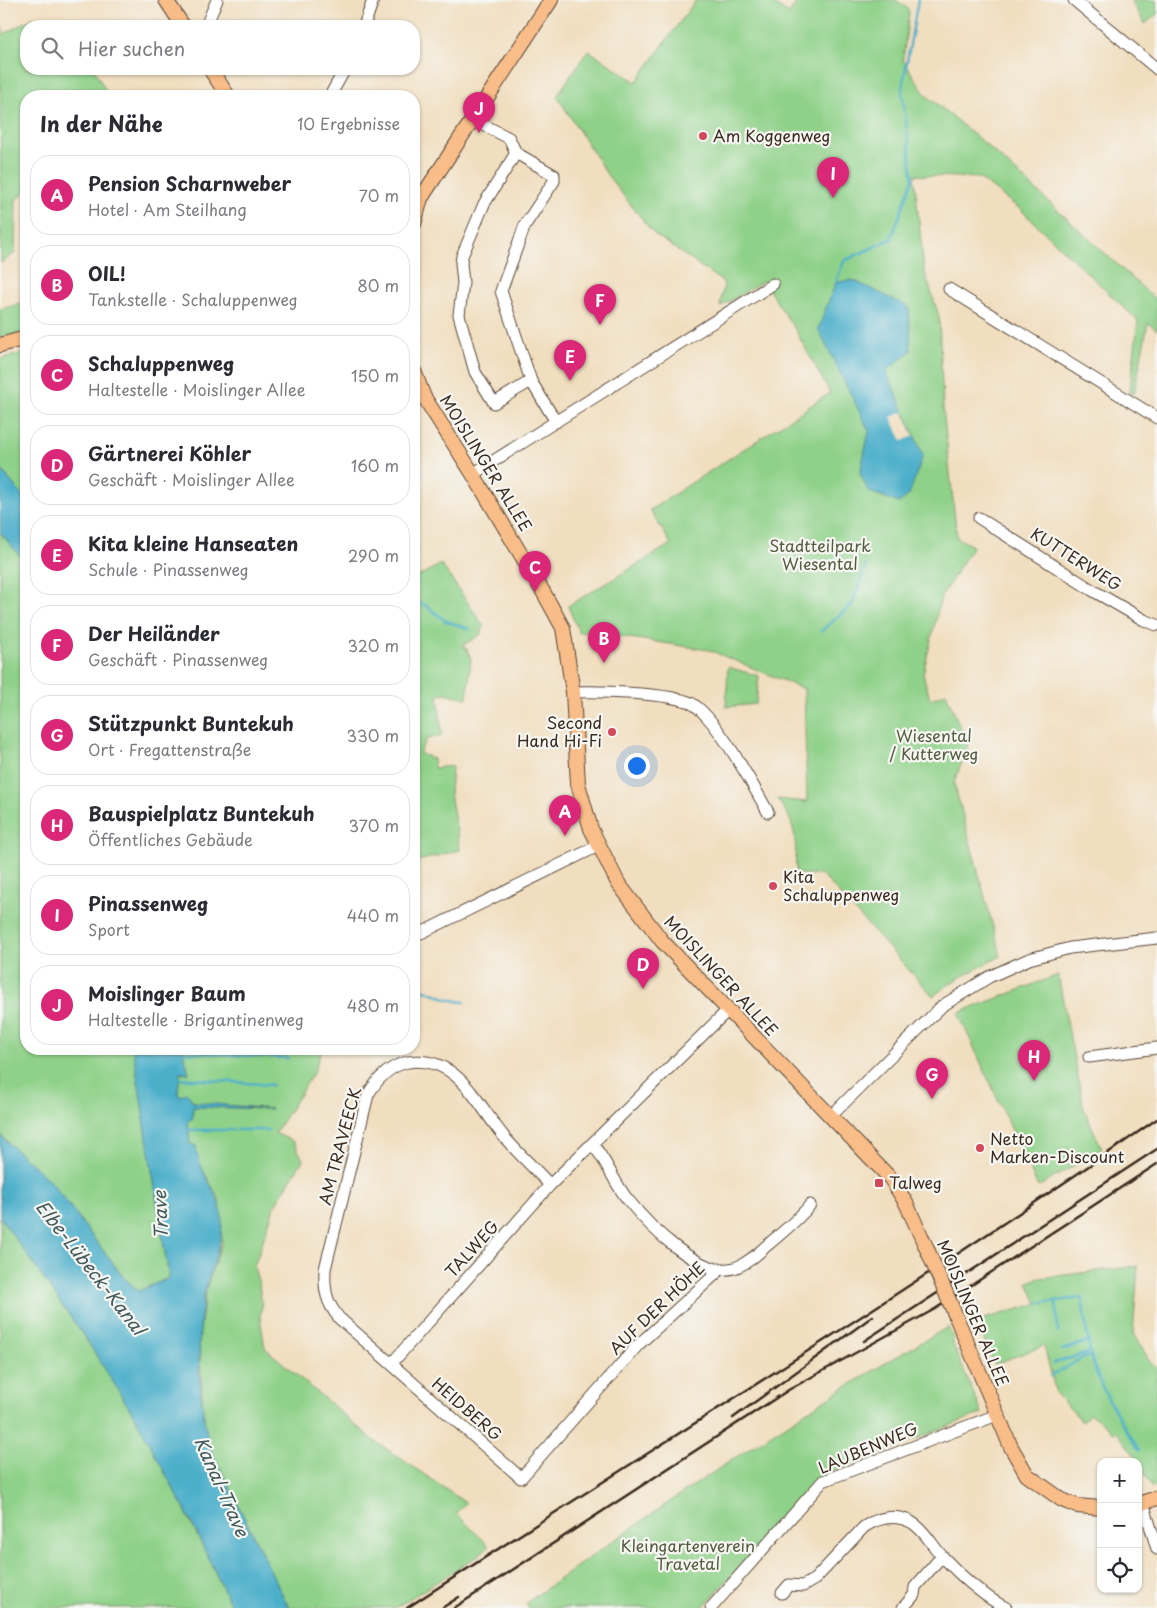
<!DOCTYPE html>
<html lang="de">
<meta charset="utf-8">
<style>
body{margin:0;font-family:"Playpen Sans",sans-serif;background:#f7f7f7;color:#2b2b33}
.controls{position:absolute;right:15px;bottom:15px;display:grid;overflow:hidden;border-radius:10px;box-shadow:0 1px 4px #0004}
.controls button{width:45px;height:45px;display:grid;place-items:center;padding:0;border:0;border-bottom:1px solid #e1e1e2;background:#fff;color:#2b2b33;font:25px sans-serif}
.you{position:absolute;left:636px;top:765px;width:18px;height:18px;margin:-12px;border:4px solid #fff;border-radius:50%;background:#1a73e8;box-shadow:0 0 0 8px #1a73e833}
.badge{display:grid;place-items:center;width:32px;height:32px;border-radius:50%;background:#db2777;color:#fff;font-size:16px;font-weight:700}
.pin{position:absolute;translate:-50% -41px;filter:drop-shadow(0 1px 2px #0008)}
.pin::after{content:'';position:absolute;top:26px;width:18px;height:15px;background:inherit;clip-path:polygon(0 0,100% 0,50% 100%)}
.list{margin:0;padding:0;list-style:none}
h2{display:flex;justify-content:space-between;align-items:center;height:65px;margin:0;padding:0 20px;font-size:21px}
h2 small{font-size:16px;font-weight:400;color:#7c7c81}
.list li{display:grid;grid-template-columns:32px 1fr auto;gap:15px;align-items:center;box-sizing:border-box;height:80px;margin:0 10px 10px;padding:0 10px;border:1px solid #e1e1e2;border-radius:20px}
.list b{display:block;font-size:19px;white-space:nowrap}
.list p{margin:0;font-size:16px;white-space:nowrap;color:#7c7c81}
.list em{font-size:16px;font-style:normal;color:#7c7c81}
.icon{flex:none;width:28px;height:28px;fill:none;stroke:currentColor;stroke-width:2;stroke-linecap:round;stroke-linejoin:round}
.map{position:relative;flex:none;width:1157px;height:1608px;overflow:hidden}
.search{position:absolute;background:#fff;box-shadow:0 1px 4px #0004;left:20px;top:20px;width:400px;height:55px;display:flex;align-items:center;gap:12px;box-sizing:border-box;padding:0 18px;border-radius:20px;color:#7c7c81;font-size:19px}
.panel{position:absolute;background:#fff;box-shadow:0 1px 4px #0004;left:20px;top:90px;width:400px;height:965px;border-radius:20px}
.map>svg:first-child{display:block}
.green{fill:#8fd189;stroke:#657e54}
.water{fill:#4bafca;stroke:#436c74}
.pier{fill:#f1debf}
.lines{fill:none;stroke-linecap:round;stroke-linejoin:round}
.stream{stroke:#4bafca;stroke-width:2.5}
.minor-casing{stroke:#564536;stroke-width:13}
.major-casing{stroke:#564536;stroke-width:16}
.minor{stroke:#fff;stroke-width:11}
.major{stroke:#f8bd88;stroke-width:14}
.rail{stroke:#3b2a1e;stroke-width:2.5}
.major-bridge-casing{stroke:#564536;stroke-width:16;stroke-linecap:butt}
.major-bridge{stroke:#f8bd88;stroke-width:14}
.poi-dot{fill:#d1495b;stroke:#f6f6f2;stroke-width:2}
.labels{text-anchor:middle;stroke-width:4.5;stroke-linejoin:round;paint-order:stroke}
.poi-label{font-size:16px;fill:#3b2a1e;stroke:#f6f6f2;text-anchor:start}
.street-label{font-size:16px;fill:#3b2a1e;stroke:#f6f6f2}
.park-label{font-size:16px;fill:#545c3e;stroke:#f6f6f2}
.water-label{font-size:18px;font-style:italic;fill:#41595a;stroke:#f6f6f2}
</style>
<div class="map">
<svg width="1157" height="1608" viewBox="0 0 1157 1608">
<rect width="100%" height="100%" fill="#f6f6f2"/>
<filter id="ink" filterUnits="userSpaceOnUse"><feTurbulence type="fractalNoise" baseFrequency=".02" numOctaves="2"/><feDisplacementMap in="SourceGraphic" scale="10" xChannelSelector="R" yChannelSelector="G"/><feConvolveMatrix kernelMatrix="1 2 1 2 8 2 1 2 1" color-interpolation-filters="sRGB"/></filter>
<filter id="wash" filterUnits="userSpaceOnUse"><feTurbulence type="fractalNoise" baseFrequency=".0096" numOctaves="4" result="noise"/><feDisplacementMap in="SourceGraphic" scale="20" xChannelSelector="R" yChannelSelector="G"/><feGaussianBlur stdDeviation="1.12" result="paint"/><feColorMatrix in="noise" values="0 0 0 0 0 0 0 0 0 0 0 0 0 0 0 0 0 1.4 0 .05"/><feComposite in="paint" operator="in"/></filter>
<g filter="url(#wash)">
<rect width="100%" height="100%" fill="#f1debf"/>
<path class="green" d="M696 0H768L789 14 798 0H895L906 6 909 12 903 60 925 94 991 149 1157 301V330L1148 323 1134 394 1130 392 1138 321 1020 209 979 178 914 175 924 270 939 316 943 408 957 538 973 546 941 597 923 674 930 699 946 693 968 746 954 783 1001 956 957 979 933 996 822 875 796 874C795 840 799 827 777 799L807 802 804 689 709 650 617 636 595 630 579 633 568 606 671 544 650 510 830 393 796 331 763 281 720 307 724 283 653 233 608 176 557 96 588 50 636 82Z
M1131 0H1156L1157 14 1145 24Z
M33 18 41 26H26V69H94L109 96H26V191L16 200 15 253 1 263 0 22 4 34Z
M20 304 26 309V332L0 338V309Z
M26 352V500L0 468V359Z
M0 532 26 563V1049H133L169 1278 138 1291 123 1277 53 1184 0 1135Z
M441 564 484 626 480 635 462 646 467 649 471 660 467 698 444 693 438 696 442 736 427 739 419 753 433 759 434 768 452 766 450 793 460 850 414 862V579Z
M728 667 759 676 756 704 726 707Z
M1058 975 1084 1109 1102 1149 1038 1187 958 1013Z
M182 1049H322L314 1072 275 1133 294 1142 303 1160 275 1205 254 1267 259 1284 262 1307 260 1317 265 1348 372 1439 466 1503 456 1513 489 1546 478 1556 395 1608H289L211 1450 204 1427 199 1338 206 1288 222 1242 219 1199 197 1159 196 1146 190 1145 188 1121 193 1107 259 1108C245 1106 184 1107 178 1093 177 1088 179 1079 180 1073H189Z
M0 1217C47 1283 95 1349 136 1419 171 1480 202 1544 232 1608H0Z
M1138 1266 1133 1334 1153 1366 1157 1368V1486L1152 1488 1140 1463 1117 1432 1113 1433 1106 1425 1090 1414 1082 1421 1056 1394 1044 1346 994 1364 976 1321 1037 1304 1028 1282 1040 1278Z
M948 1327 953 1338 951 1340 982 1413 822 1476 702 1608H528L526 1603C662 1505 802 1409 948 1327Z"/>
<path class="water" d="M853 280 909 307 911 351 886 371 923 455 909 495 899 503 868 491 860 473 869 431 818 329 836 282Z
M0 468 26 500V563L0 532Z
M133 1049H182L189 1073H180L178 1092 180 1096 187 1093 193 1102 271 1109 193 1107V1118L188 1121 190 1144 196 1146C198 1173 222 1193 222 1221 223 1245 212 1264 206 1287 195 1333 198 1405 211 1450L289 1608H232L191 1521 136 1419 86 1339 0 1217V1135L53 1184 123 1277 138 1291 169 1278Z"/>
<path class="pier" d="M903 412 914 436 902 441 891 417Z"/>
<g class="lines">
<path class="stream" d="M836 282 844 261 891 239 913 179 902 89 918 0
M414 602 425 605 446 621 469 629
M821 631 852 605 866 565
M414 987C432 990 447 1002 465 1002
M183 1052 288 1058
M179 1078 272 1085
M189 1130H268
M1056 1301 1058 1333
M1038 1303 1082 1298C1085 1317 1087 1337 1091 1356 1100 1391 1121 1420 1139 1450
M1062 1350 1089 1341
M1054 1363 1091 1352
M1051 1376 1084 1357H1092"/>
</g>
</g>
<g filter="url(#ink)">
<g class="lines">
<g class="minor-casing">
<path id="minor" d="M1074 0 1157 69
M206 26 217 0
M364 26 373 0
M330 96 345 69
M472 119 509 138 516 153 484 204 462 256 461 263 463 283 459 315 475 372 494 403 531 381
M516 153 554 175V181L525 225 501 291 531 381 556 422
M949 289 1157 418
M473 474 773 284
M979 518 1092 590 1144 620 1157 625
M573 692C598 691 670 693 691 703 715 715 754 787 768 812
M421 933 598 846
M1089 1057 1157 1048
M831 1116 942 1006 989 977 1029 959 1070 948 1157 938
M592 1144C607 1160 614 1184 629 1201 648 1225 700 1278 734 1268 748 1264 760 1251 771 1242 785 1230 798 1220 810 1205
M550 1185C535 1169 519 1154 505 1138 478 1106 458 1054 408 1062 389 1066 377 1079 368 1095L325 1269C324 1290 326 1302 339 1318L521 1478 638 1345 721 1269
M392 1363 550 1185 728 1010
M1143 1502 1157 1549
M782 1593 789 1585 803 1586 815 1579 864 1527C879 1517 895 1514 911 1522 924 1529 933 1547 943 1557 961 1576 983 1596 1006 1608
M711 1608 823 1481 997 1415
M903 1608 914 1595 915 1587 942 1556"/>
</g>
<g class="major-casing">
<path id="major" d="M166 0 183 26
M210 69 228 96
M414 209 551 0
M414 224 420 202
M0 345 26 338
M414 371 424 397 473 474 545 595 563 628 573 692 578 784 591 829 618 883 662 941 891 1179 906 1203 927 1249
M957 1319 1011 1447 1027 1475 1062 1500 1077 1506 1101 1508
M1138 1504 1157 1498"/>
</g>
<use href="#minor" class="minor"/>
<use href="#major" class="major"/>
<path class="rail" d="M864 1341 1157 1149
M733 1418 873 1316
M407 1608C657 1445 912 1290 1157 1119
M442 1608 459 1597
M454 1608 790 1389 935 1309 1157 1164"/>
<g class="major-bridge-casing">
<path id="major-bridge" d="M927 1249 957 1319"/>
</g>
<use href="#major-bridge" class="major-bridge"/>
</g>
</g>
<g class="poi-dot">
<circle cx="703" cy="136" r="5"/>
<circle cx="612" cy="732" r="5"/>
<circle cx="773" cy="886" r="5"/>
<circle cx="980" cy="1148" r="5"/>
<rect x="874" y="1178" width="10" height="10" rx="2.5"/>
</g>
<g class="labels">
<g class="poi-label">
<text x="713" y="142">Am Koggenweg</text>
<text x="602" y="729" text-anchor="end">Second<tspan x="602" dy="18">Hand Hi-Fi</tspan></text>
<text x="783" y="883">Kita<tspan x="783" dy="18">Schaluppenweg</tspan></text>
<text x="990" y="1145">Netto<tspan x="990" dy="18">Marken-Discount</tspan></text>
<text x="889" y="1189">Talweg</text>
</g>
<g class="street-label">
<text transform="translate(486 463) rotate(58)" y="6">MOISLINGER ALLEE</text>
<text transform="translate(1076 559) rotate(32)" y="6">KUTTERWEG</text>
<text transform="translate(721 976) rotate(47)" y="6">MOISLINGER ALLEE</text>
<text transform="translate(340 1146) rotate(-75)" y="6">AM TRAVEECK</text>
<text transform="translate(472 1249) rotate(-48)" y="6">TALWEG</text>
<text transform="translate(657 1308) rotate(-44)" y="6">AUF DER HÖHE</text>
<text transform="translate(973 1313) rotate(67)" y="6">MOISLINGER ALLEE</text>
<text transform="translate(467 1409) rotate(41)" y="6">HEIDBERG</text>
<text transform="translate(868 1448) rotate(-23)" y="6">LAUBENWEG</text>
</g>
<g class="park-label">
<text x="820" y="552">Stadtteilpark<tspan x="820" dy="18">Wiesental</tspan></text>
<text x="934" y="742">Wiesental<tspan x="934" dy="18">/ Kutterweg</tspan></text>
<text x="688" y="1552">Kleingartenverein<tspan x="688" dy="18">Travetal</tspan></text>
</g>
<g class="water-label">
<text transform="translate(161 1215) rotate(-92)" y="6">Trave</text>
<text transform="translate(90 1268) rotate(52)" y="6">Elbe-Lübeck-Kanal</text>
<text transform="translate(221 1487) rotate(66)" y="6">Kanal-Trave</text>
</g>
</g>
</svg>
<div class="controls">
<button>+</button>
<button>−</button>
<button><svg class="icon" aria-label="locate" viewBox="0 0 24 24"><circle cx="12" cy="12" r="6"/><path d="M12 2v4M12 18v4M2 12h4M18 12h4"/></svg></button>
</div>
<div class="you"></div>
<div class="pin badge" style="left:565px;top:836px">A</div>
<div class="pin badge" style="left:604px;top:663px">B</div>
<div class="pin badge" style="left:535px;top:592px">C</div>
<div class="pin badge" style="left:643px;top:989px">D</div>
<div class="pin badge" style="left:570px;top:381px">E</div>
<div class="pin badge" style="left:600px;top:325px">F</div>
<div class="pin badge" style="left:932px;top:1099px">G</div>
<div class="pin badge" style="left:1034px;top:1081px">H</div>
<div class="pin badge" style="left:833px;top:198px">I</div>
<div class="pin badge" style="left:479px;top:133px">J</div>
<div class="search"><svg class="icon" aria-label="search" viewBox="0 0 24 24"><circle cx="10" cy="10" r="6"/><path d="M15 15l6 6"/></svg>Hier suchen</div>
<section class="panel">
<h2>In der Nähe<small>10 Ergebnisse</small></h2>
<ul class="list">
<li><span class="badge">A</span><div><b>Pension Scharnweber</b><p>Hotel · Am Steilhang</p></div><em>70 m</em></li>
<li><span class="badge">B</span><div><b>OIL!</b><p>Tankstelle · Schaluppenweg</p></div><em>80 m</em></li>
<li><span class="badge">C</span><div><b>Schaluppenweg</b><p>Haltestelle · Moislinger Allee</p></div><em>150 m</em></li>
<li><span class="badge">D</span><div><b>Gärtnerei Köhler</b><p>Geschäft · Moislinger Allee</p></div><em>160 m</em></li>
<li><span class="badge">E</span><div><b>Kita kleine Hanseaten</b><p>Schule · Pinassenweg</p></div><em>290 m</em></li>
<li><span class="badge">F</span><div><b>Der Heiländer</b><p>Geschäft · Pinassenweg</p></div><em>320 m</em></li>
<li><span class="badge">G</span><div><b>Stützpunkt Buntekuh</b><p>Ort · Fregattenstraße</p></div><em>330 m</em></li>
<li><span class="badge">H</span><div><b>Bauspielplatz Buntekuh</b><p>Öffentliches Gebäude</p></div><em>370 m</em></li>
<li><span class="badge">I</span><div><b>Pinassenweg</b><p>Sport</p></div><em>440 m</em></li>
<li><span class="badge">J</span><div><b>Moislinger Baum</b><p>Haltestelle · Brigantinenweg</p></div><em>480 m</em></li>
</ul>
</section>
</div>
